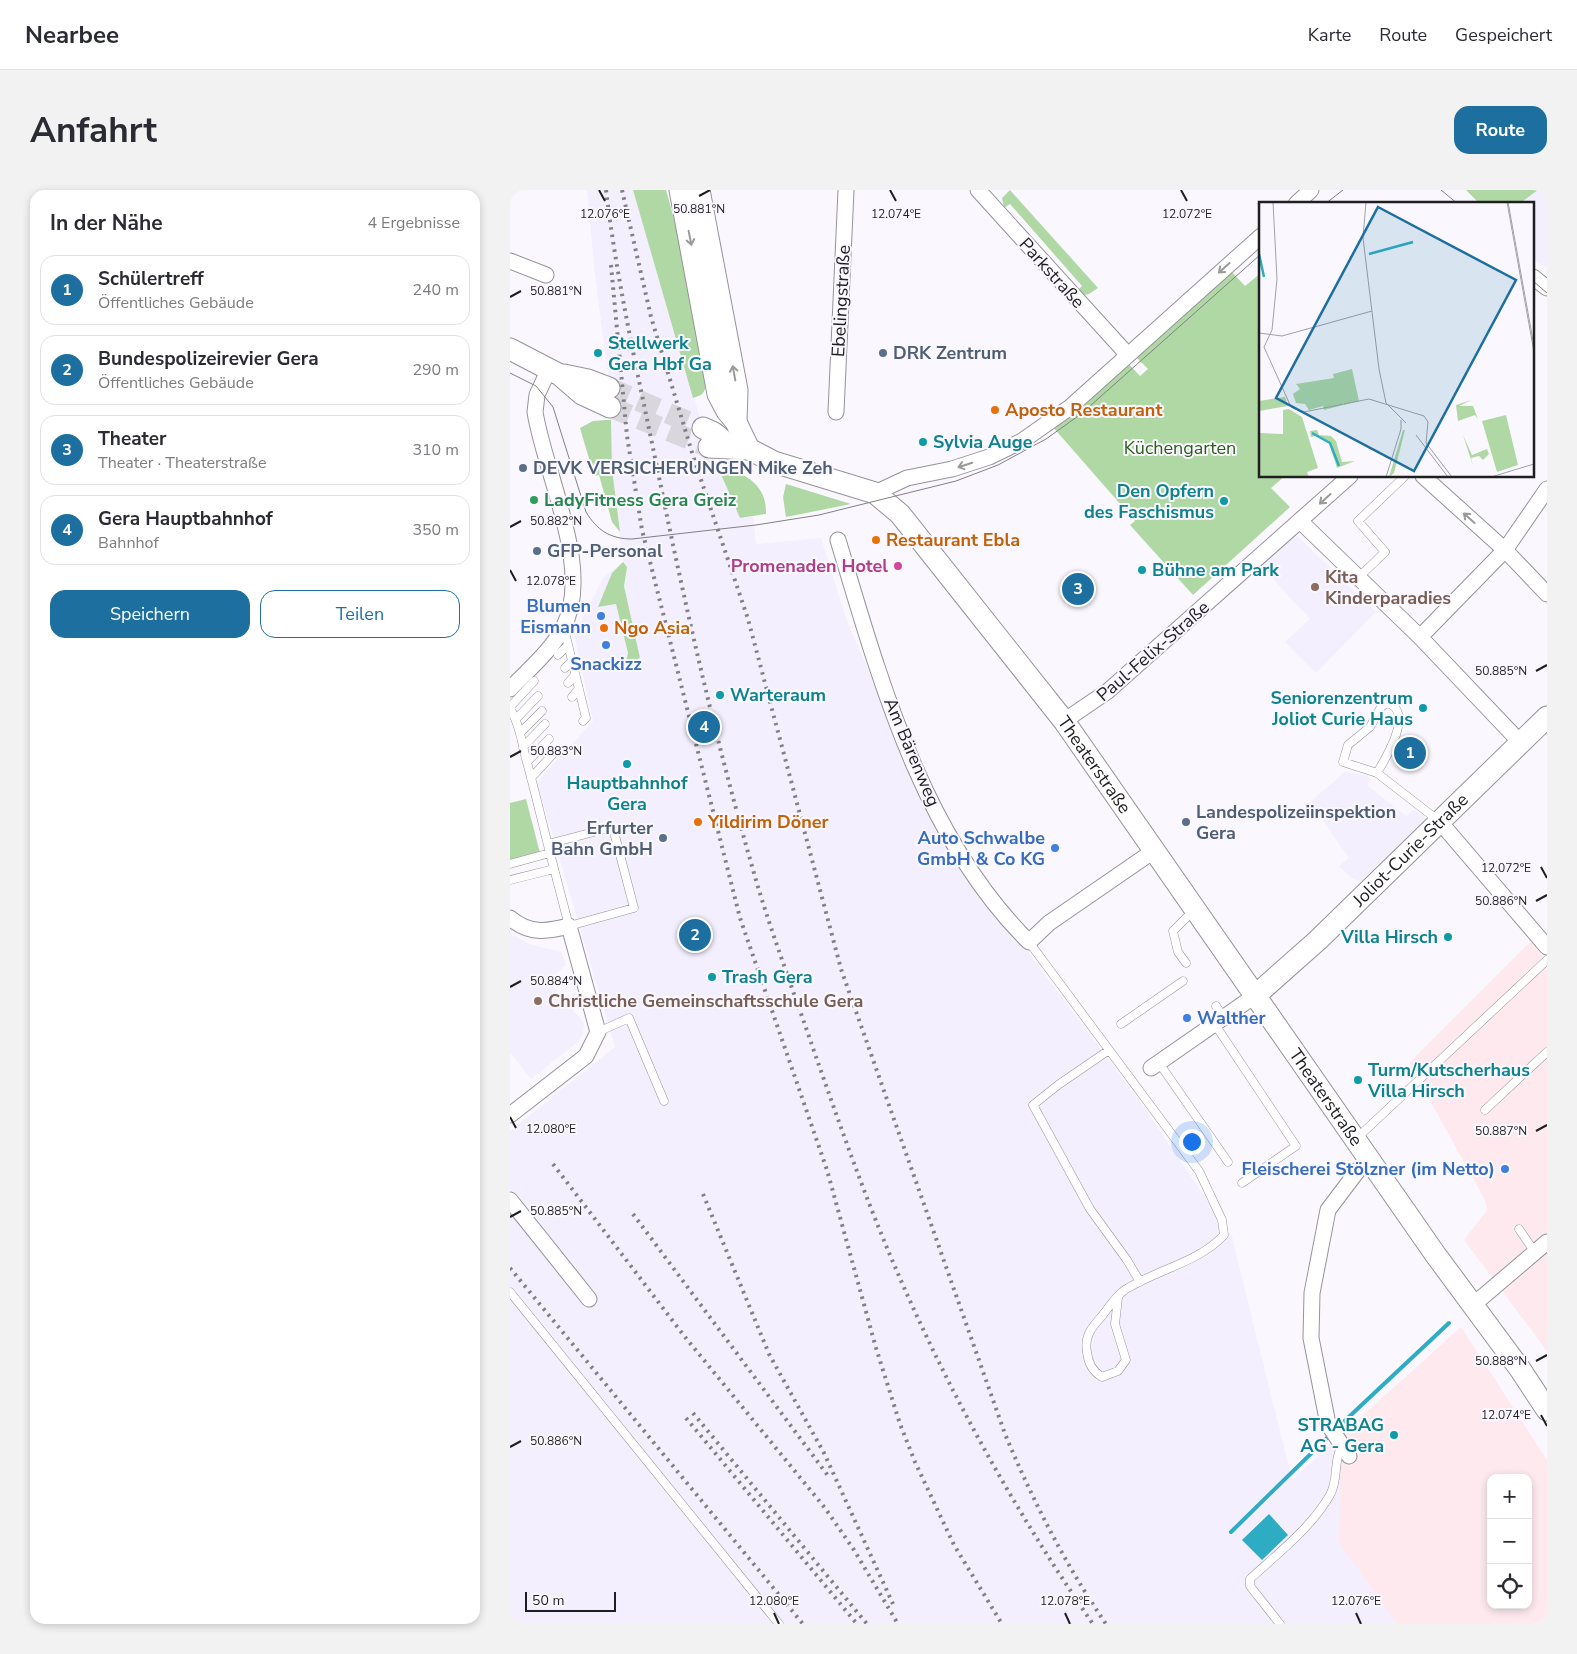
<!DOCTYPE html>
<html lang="de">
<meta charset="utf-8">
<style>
body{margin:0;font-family:"Nunito Sans",sans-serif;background:#f2f2f3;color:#2b2b33}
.controls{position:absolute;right:15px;bottom:15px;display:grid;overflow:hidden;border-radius:10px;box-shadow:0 2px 8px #0003}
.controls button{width:45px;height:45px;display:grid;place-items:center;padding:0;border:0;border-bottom:1px solid #e1e1e2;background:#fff;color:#2b2b33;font:25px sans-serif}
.scale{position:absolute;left:15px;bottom:12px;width:91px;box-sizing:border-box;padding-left:5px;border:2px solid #1f1e21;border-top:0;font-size:14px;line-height:18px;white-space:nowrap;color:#1f1e21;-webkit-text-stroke:4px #faf8fe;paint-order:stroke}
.you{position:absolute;left:681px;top:951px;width:18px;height:18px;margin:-12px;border:4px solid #fff;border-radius:50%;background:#1a73e8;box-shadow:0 0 0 8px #1a73e833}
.badge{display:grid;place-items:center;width:32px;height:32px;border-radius:50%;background:#1d6fa0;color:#fff;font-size:16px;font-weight:700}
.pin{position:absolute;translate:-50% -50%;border:2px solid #fff;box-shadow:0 1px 5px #0006}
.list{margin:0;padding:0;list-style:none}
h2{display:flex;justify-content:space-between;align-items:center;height:65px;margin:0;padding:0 20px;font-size:21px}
h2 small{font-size:16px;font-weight:400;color:#7c7c81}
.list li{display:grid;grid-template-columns:32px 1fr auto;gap:15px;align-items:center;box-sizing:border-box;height:70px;margin:0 10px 10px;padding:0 10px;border:1px solid #e1e1e2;border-radius:15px}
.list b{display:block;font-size:19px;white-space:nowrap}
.list p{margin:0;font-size:16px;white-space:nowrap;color:#7c7c81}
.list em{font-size:16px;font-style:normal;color:#7c7c81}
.actions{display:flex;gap:10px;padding:15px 20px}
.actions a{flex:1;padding:11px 0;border:1px solid #1d6fa0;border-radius:15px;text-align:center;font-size:18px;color:#1d6fa0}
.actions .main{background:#1d6fa0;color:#fff}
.icon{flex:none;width:28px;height:28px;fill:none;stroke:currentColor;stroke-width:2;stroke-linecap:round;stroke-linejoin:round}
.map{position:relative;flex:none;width:1037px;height:1434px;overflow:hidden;border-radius:15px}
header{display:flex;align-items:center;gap:30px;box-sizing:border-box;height:70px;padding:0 25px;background:#fff;border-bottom:1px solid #e1e1e2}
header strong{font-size:24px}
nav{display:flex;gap:28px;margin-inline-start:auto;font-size:18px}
.intro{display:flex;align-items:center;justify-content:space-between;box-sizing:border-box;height:120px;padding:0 30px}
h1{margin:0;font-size:35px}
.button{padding:12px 22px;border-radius:15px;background:#1d6fa0;color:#fff;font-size:18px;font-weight:700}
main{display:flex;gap:30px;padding:0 30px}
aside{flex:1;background:#fff;border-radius:15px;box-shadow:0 2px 8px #0003}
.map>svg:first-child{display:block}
.commercial{fill:#fee9ef;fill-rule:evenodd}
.built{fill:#f3effe}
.green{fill:#b0d8a5}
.water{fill:#2eacc3}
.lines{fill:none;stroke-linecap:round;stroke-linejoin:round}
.stream{stroke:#2eacc3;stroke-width:4}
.secondary-tunnel{stroke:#d9d7dd;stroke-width:21;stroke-dasharray:21 11;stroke-linecap:butt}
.lane-casing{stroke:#959399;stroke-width:9}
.street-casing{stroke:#959399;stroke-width:17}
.secondary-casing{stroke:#959399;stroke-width:23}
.lane{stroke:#fff;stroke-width:8}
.street{stroke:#fff;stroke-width:15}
.secondary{stroke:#fff;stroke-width:21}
.tram{stroke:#828085;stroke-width:1}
.rail{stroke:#828085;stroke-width:4;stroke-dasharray:2.5 5;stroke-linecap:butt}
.oneway{stroke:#9a9a9b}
.ticks{fill:none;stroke:#1f1e21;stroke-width:2}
.culture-dot{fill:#0f9aa8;stroke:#faf8fe;stroke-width:2}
.service-dot{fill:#5c6f8a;stroke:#faf8fe;stroke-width:2}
.food-dot{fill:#e8710a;stroke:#faf8fe;stroke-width:2}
.leisure-dot{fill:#2e9e5b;stroke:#faf8fe;stroke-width:2}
.hotel-dot{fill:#d1479c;stroke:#faf8fe;stroke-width:2}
.education-dot{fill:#8d6e63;stroke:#faf8fe;stroke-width:2}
.shop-dot{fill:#3f7fe0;stroke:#faf8fe;stroke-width:2}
.labels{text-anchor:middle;stroke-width:4;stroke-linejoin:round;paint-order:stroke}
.street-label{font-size:18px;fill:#1f1e21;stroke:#faf8fe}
.culture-label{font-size:18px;font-weight:bold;fill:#0d838f;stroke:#faf8fe;text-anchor:start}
.service-label{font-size:18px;font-weight:bold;fill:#4e5e75;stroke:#faf8fe;text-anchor:start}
.food-label{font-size:18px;font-weight:bold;fill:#c56008;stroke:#faf8fe;text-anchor:start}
.park-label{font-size:18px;fill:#2b5d1a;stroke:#faf8fe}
.leisure-label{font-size:18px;font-weight:bold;fill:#27864d;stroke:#faf8fe;text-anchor:start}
.hotel-label{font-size:18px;font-weight:bold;fill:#b23c85;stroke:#faf8fe;text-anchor:end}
.education-label{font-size:18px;font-weight:bold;fill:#785e54;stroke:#faf8fe;text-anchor:start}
.shop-label{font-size:18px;font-weight:bold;fill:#366cbe;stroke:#faf8fe;text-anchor:end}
.inset-river{fill:none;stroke:#2eacc3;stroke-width:2.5}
.inset-road{fill:none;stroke:#a2a1a6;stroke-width:1}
.view{fill:#1d6fa0;fill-opacity:0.15;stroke:#1d6fa0;stroke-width:2.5}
.inset-edge{fill:none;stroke:#1f1e21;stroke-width:2.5}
.ticks-label{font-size:12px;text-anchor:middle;fill:#1f1e21;stroke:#faf8fe;stroke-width:4;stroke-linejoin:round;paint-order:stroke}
</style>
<header>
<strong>Nearbee</strong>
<nav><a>Karte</a><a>Route</a><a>Gespeichert</a></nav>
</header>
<div class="intro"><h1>Anfahrt</h1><a class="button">Route</a></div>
<main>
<aside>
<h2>In der Nähe<small>4 Ergebnisse</small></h2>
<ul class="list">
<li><span class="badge">1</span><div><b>Schülertreff</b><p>Öffentliches Gebäude</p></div><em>240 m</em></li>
<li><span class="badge">2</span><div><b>Bundespolizeirevier Gera</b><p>Öffentliches Gebäude</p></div><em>290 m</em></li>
<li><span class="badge">3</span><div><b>Theater</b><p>Theater · Theaterstraße</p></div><em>310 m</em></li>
<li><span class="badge">4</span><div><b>Gera Hauptbahnhof</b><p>Bahnhof</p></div><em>350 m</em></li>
</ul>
<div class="actions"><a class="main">Speichern</a><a>Teilen</a></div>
</aside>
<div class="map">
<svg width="1037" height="1434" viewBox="0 0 1037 1434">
<rect width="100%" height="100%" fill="#faf8fe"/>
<path class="commercial" d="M1021 751 1037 773V1161L954 1050 977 1020 975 1010 899 873Z
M951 1137 1037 1270V1434H887L828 1352 831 1245ZM981 1288H1018V1415H981Z"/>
<path class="built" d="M77 0H123L203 272 206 273 230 328 243 327 246 354 311 348 337 431 425 632 521 766 628 909 722 1047 782 1290 831 1245 828 1352 887 1434H0V941L105 857 27 592 83 531 64 444 94 387 113 372 102 279 98 186 85 85Z
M1028 0H1037V78L1023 69V14H1009Z
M782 341 866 422 806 483 775 452 800 429 746 371Z
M835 582 855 585 861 589 857 595 896 626 904 619 916 629 850 692 843 689 829 676 839 668 800 612Z
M0 743 19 754 52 762 56 775 38 790 74 833 73 844 69 851 21 889 0 863Z"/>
<path class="green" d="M123 0H156C164 26 203 182 195 199 193 205 189 206 183 208Z
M500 0 588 98 579 104 574 105 569 99 572 96 500 14 494 18 492 8Z
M956 0H1028L1009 14H970Z
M720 80 735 96 751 83V286H775L761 298 780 317 683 405 620 335 625 331 542 236 616 171 630 186 638 179 624 165Z
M95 230H101L102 279 110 342 102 332 89 285 84 286 70 238 83 231Z
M206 273C231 283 257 291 256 324L230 328Z
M276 294 341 314 276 327 273 307Z
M113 372 117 377 114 396 130 468 112 474 117 468 118 463 106 414 88 417 102 383Z
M16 609 30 663 0 670V613Z"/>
<path class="water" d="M759 1324 778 1345 752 1370 732 1350Z"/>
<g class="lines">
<path class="stream" d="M826 1239 939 1133
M721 1342 821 1244"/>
<path class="secondary-tunnel" d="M99 198 193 238
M100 217 199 257"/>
<g class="lane-casing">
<path id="lane" d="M849 387 875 362 848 331 895 286
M54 438 76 528 73 531
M48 465 58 455
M55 478 62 471
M58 493 65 485
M62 507 69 499
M0 517 24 491
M0 518C9 534 12 552 16 569 25 601 32 632 40 663L59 736 124 718 104 642 99 638 38 654
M6 529 28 506
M10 543 32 521
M13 557 35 534
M17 572 39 549
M867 583C876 568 905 520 877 513L871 517 860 537 838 555 833 572 867 583 929 631
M21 588 43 564
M0 674 40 663
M0 690 44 679
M519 752 689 981 712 1030 714 1045C689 1072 649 1079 618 1098 608 1103 599 1117 592 1126 582 1137 574 1146 577 1162 578 1173 582 1181 592 1187L608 1181 616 1170 605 1134 608 1108
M676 773 668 762 663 741 684 720
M706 816 713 827
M704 833 786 956 732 993
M611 834 673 791
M88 842 119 828 154 911
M599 860 548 895 523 915 580 1019 617 1070 630 1092
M649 873 718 972
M975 920 1037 862
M847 948 1037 770
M1009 1039 1024 1061
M0 1102 269 1434
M770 1434 740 1396V1389C768 1363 801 1338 820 1305 829 1288 823 1274 831 1257"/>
</g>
<g class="street-casing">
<path id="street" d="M468 0 617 164
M786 14 801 0
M0 71 36 85
M1023 87 1037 98
M326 222 336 0
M913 286 995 360 1037 404
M365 303 397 288 442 279 479 267 512 251 559 218 751 46
M790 331 910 447 1011 553
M328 350C370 490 412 646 519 752L539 733 645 660
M910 447 995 360 1037 299
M0 499C18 480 41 461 53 438 84 380 35 285 25 222L27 205 39 179
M554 531 598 501 840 286
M930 632 1037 757
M0 728C19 744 36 742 59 736L88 842 76 866 0 925
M641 878 746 805
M0 1010 79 1109
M963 1115 1037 1052
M839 1266 818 1234 801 1148 802 1103 818 1020 849 979 861 971"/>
</g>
<g class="secondary-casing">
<g id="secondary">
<path d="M170 0 208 204 217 221 226 232 239 259"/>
<path d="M189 0 227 200 226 232"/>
<path d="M0 159 50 185 72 204 100 217"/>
<path d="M54 185 78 190 99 198"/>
<path d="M193 238 204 243 221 257"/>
<path id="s1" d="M199 257 239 259 264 272 365 303 390 324 554 531 925 1064 1010 1179 1037 1220"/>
<path id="s2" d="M746 805 808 750 1037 527"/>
</g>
</g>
<use href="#lane" class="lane"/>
<use href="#street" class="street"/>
<use href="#secondary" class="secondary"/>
<path class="tram" d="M931 0 948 14
M815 14 833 0
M1023 91 1037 103
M0 183 26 196 43 217 76 322C87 340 100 349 122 349L246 335 309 325 446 291 488 275 536 249 571 224 751 64"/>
<path class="rail" d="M96 0C108 101 132 202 152 302 179 434 210 567 248 697 265 753 286 808 305 864 331 938 357 1013 389 1086 442 1208 507 1324 583 1434
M112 0 141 127 184 269 238 429 331 779 495 1244C523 1311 555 1374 596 1434
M101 75 117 246 132 340 230 728 317 980 366 1158 390 1234 405 1272 444 1355 492 1434
M43 974 175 1147 315 1318 344 1360 388 1434
M193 1004 259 1164 314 1263 383 1414
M123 1024 319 1287
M0 1078 293 1434
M183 1223 357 1434
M176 1228 347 1434"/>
</g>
<defs><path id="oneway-shaft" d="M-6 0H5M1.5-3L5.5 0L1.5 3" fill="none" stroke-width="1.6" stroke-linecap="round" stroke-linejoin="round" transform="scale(1.25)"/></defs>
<g class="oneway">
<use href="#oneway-shaft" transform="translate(180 48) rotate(79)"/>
<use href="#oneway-shaft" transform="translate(714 78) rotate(138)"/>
<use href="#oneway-shaft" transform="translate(224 183) rotate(-100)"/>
<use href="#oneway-shaft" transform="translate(455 275) rotate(162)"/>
<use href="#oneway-shaft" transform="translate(815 309) rotate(138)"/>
<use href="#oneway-shaft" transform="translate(959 328) rotate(-138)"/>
</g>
<path class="ticks" d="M89 0 95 11M380 0 386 11M671 0 677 11M189 6 200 0M0 107 11 101M0 337 11 331M0 380 6 391M1026 481 1037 475M0 567 11 561M1031 677 1037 688M1026 711 1037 705M0 797 11 791M0 927 6 938M1026 941 1037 935M0 1027 11 1021M1026 1171 1037 1165M1031 1225 1037 1236M0 1257 11 1251M264 1423 269 1434M555 1423 560 1434M846 1423 851 1434"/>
<g class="culture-dot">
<circle cx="88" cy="163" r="5"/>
<circle cx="413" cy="252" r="5"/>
<circle cx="714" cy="311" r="5"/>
<circle cx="632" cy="380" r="5"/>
<circle cx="210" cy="505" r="5"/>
<circle cx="913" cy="518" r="5"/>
<circle cx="117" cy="574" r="5"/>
<circle cx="938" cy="747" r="5"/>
<circle cx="202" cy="787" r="5"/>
<circle cx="848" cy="890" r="5"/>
<circle cx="884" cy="1245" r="5"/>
</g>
<g class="service-dot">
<circle cx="373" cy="163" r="5"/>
<circle cx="13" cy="278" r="5"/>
<circle cx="27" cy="361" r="5"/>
<circle cx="676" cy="632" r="5"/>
<circle cx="153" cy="648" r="5"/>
</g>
<g class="food-dot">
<circle cx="485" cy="220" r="5"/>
<circle cx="366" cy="350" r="5"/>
<circle cx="94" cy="438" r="5"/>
<circle cx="188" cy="632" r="5"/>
</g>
<circle class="leisure-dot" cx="24" cy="310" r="5"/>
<circle class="hotel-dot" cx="388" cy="376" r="5"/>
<g class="education-dot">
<circle cx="805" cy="397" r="5"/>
<circle cx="28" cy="811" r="5"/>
</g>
<g class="shop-dot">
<circle cx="91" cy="426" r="5"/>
<circle cx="96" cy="455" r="5"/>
<circle cx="545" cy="658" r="5"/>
<circle cx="677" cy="828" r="5"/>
<circle cx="995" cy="979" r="5"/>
</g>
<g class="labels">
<g class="street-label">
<text transform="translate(542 83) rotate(48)" y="6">Parkstraße</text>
<text transform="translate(331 111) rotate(-87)" y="6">Ebelingstraße</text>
<text transform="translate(643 461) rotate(-41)" y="6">Paul-Felix-Straße</text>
<text transform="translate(402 562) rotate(67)" y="6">Am Bärenweg</text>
<text dy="6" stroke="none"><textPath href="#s1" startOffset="524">Theaterstraße</textPath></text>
<text dy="6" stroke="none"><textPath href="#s2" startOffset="212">Joliot-Curie-Straße</textPath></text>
<text dy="6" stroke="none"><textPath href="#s1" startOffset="929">Theaterstraße</textPath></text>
</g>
<g class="culture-label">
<text x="98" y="159">Stellwerk<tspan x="98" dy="21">Gera Hbf Ga</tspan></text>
<text x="423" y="258">Sylvia Auge</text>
<text x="704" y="307" text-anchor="end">Den Opfern<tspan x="704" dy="21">des Faschismus</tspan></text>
<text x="642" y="386">Bühne am Park</text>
<text x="220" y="511">Warteraum</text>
<text x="903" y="514" text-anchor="end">Seniorenzentrum<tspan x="903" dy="21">Joliot Curie Haus</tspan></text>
<text x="117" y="599" text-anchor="middle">Hauptbahnhof<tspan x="117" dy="21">Gera</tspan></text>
<text x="928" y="753" text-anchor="end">Villa Hirsch</text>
<text x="212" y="793">Trash Gera</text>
<text x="858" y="886">Turm/Kutscherhaus<tspan x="858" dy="21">Villa Hirsch</tspan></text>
<text x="874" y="1241" text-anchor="end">STRABAG<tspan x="874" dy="21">AG - Gera</tspan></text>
</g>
<g class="service-label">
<text x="383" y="169">DRK Zentrum</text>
<text x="23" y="284">DEVK VERSICHERUNGEN Mike Zeh</text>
<text x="37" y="367">GFP-Personal</text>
<text x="686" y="628">Landespolizeiinspektion<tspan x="686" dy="21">Gera</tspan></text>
<text x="143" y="644" text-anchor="end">Erfurter<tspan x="143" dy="21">Bahn GmbH</tspan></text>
</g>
<g class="food-label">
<text x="495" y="226">Aposto Restaurant</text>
<text x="376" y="356">Restaurant Ebla</text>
<text x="104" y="444">Ngo Asia</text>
<text x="198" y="638">Yildirim Döner</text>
</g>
<g class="park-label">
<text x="670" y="264">Küchengarten</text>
</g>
<g class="leisure-label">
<text x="34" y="316">LadyFitness Gera Greiz</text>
</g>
<g class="hotel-label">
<text x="378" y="382">Promenaden Hotel</text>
</g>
<g class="education-label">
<text x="815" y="393">Kita<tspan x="815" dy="21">Kinderparadies</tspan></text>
<text x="38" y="817">Christliche Gemeinschaftsschule Gera</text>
</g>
<g class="shop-label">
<text x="81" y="422">Blumen<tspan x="81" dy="21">Eismann</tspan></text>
<text x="96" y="480" text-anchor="middle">Snackizz</text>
<text x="535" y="654">Auto Schwalbe<tspan x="535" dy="21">GmbH &amp; Co KG</tspan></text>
<text x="687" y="834" text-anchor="start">Walther</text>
<text x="985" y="985">Fleischerei Stölzner (im Netto)</text>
</g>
</g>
<g transform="translate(749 12)">
<rect width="275" height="275" fill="#faf8fe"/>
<path d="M93 167 100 199 85 203 84 200V203L65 208 64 204 50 208 46 202 37 201 34 192 41 187 37 182 75 176 74 172ZM26 195 29 204 0 209V199ZM212 198 200 204H214L219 217 216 213 199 219 197 203ZM30 207 43 215 59 266 48 270 50 275H0V231L24 232V208ZM247 213 259 263 238 270 223 219ZM58 228 60 233 72 234 77 239 83 260 96 259 78 266 70 241 57 234 52 235 51 229ZM146 228 135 271 130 275 144 228ZM204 233 213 253 228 247 230 252 224 258 220 254 212 256 214 264Z" fill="#b0d8a5"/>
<path class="inset-river" d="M0 52 5 75M110 52 154 40M53 231 71 241 80 264"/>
<path class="inset-road" d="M14 0 18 77 13 128 5 145 32 205 45 210 110 197 165 214 169 220 167 241 193 275M107 0 104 36 120 167 127 201 147 221M248 0 275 150M249 0 275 144M0 131 23 134 113 109M157 233 189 275M127 275 142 227V218M232 275 275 262"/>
<path class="view" d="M119 5 257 78 155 269 17 196Z"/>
<rect width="275" height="275" class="inset-edge"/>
</g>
<g class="ticks-label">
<text x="189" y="23">50.881°N</text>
<text x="95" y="28">12.076°E</text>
<text x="386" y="28">12.074°E</text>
<text x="677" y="28">12.072°E</text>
<text x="46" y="105">50.881°N</text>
<text x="46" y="335">50.882°N</text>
<text x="41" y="395">12.078°E</text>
<text x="991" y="485">50.885°N</text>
<text x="46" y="565">50.883°N</text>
<text x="996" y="682">12.072°E</text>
<text x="991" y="715">50.886°N</text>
<text x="46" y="795">50.884°N</text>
<text x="41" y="943">12.080°E</text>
<text x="991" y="945">50.887°N</text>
<text x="46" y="1025">50.885°N</text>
<text x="991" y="1175">50.888°N</text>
<text x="996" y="1229">12.074°E</text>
<text x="46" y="1255">50.886°N</text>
<text x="264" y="1415">12.080°E</text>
<text x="555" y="1415">12.078°E</text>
<text x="846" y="1415">12.076°E</text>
</g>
</svg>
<div class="controls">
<button>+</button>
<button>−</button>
<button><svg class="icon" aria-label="locate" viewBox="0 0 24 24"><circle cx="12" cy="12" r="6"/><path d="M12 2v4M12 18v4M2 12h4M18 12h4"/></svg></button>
</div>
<div class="scale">50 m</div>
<div class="you"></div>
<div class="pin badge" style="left:900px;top:563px">1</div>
<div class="pin badge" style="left:185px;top:745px">2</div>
<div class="pin badge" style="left:568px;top:399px">3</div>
<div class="pin badge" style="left:194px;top:537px">4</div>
</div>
</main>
